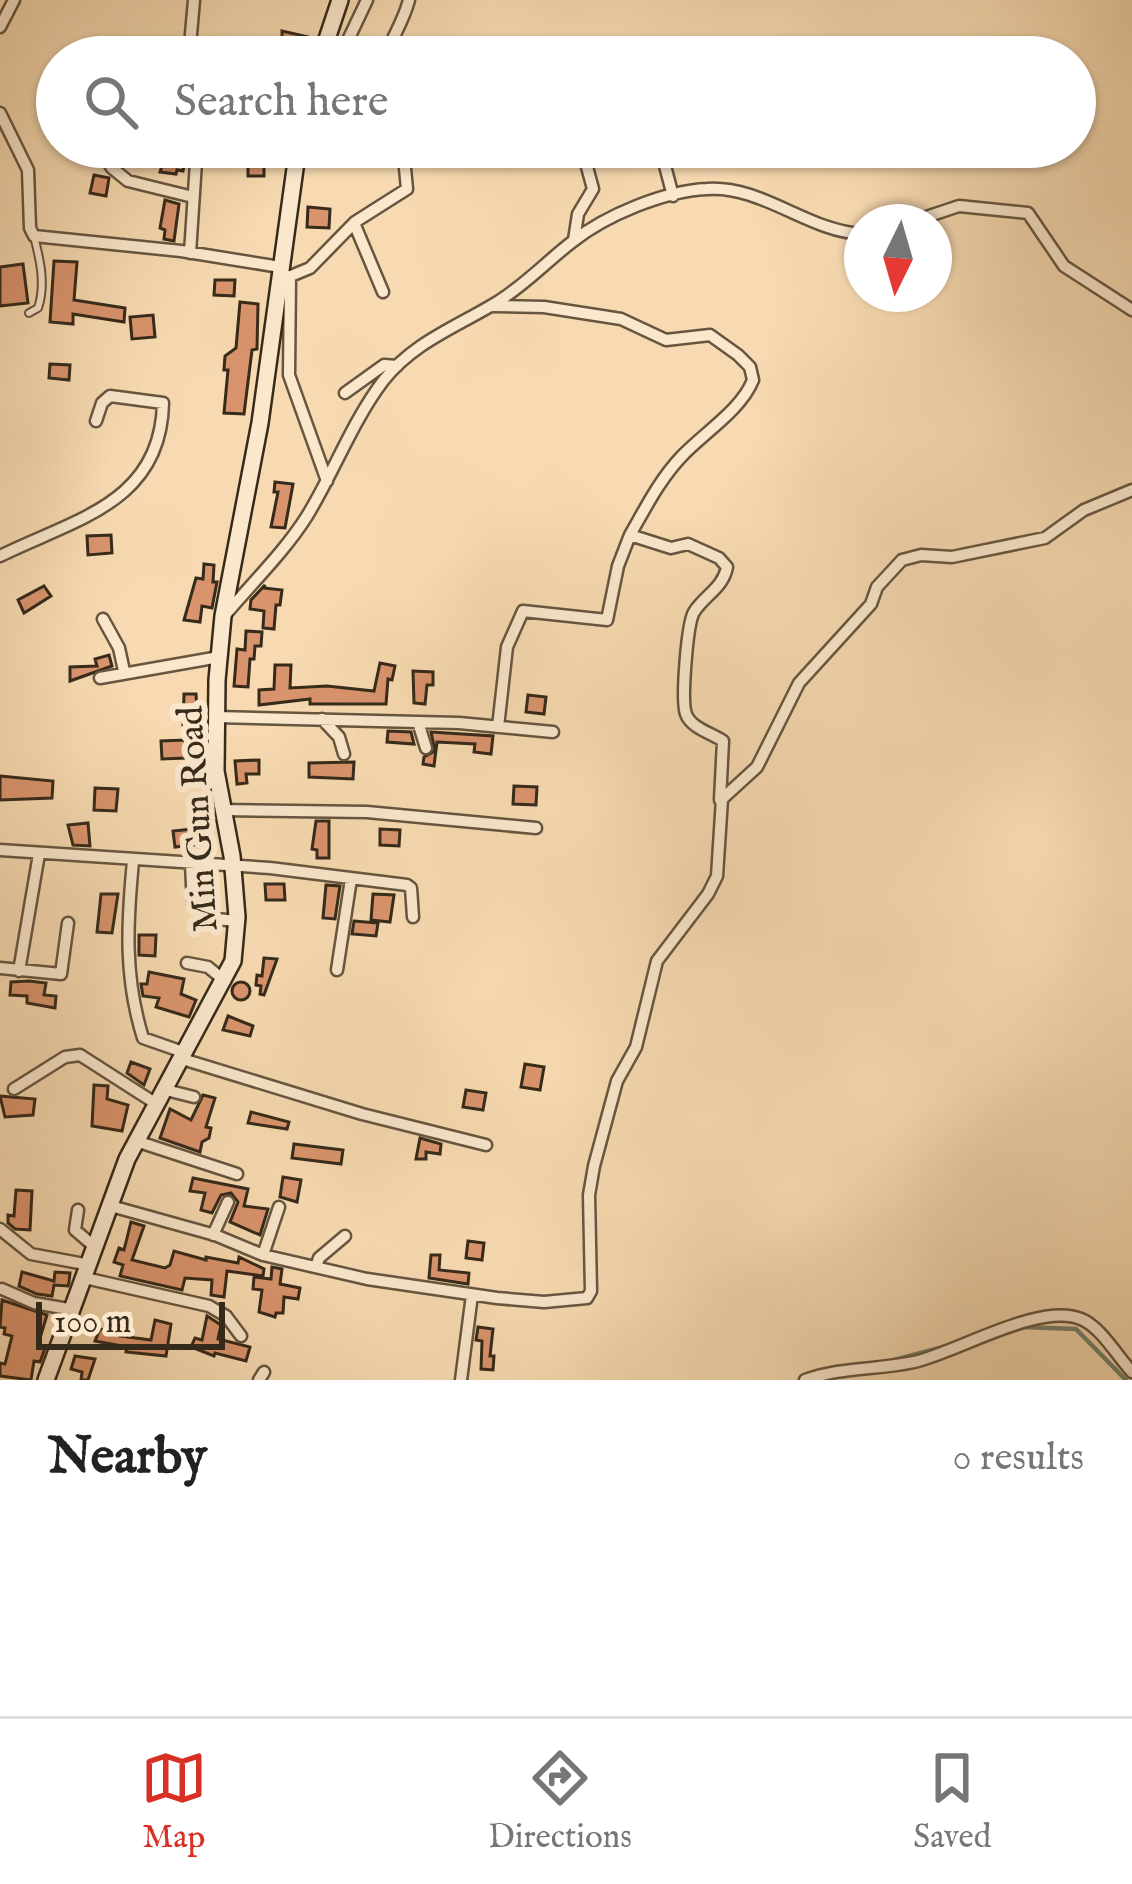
<!DOCTYPE html>
<style>
body{margin:0;font-family:"IM FELL English",serif;background:#f2f2f2;color:#222}
.compass{position:absolute;left:844px;top:204px;width:108px;height:108px;border-radius:50%;background:#fff;box-shadow:0 3px 9px #0004;rotate:185deg}
.scale{position:absolute;left:36px;bottom:30px;width:189px;box-sizing:border-box;padding-left:12px;border:6px solid #362a1a;border-top:0;font-size:33px;line-height:42px;white-space:nowrap;color:#362a1a;-webkit-text-stroke:9px #fae7cc;paint-order:stroke}
.list{margin:0;padding:0;list-style:none}
h2{display:flex;justify-content:space-between;align-items:center;height:156px;margin:0;padding:0 48px;font-size:51px}
h2 small{font-size:39px;font-weight:400;color:#767676}
.icon{flex:none;width:66px;height:66px;fill:none;stroke:currentColor;stroke-width:2;stroke-linecap:round;stroke-linejoin:round}
.map{position:relative;flex:none;width:1132px;height:1380px;overflow:hidden}
.search{position:absolute;background:#fff;box-shadow:0 3px 9px #0004;left:36px;right:36px;top:36px;height:132px;display:flex;align-items:center;gap:30px;box-sizing:border-box;padding:0 42px;border-radius:66px;color:#767676;font-size:45px}
.sheet{height:336px;background:#fff}
nav{display:flex;justify-content:space-around;align-items:center;box-sizing:border-box;height:168px;border-top:3px solid #e0e0e0;background:#fff;font-size:33px;color:#767676}
nav a{display:grid;justify-items:center;gap:6px}
nav .on{color:#d93025}
.map>svg:first-child{display:block}
.lines{fill:none;stroke-linecap:round;stroke-linejoin:round}
.stream{stroke:#74816e;stroke-width:4.5}
.building{fill:#d9946d;stroke:#362a1a;stroke-width:3}
.lane-casing{stroke:#665640;stroke-width:10}
.street-casing{stroke:#665640;stroke-width:15}
.secondary-casing{stroke:#362a1a;stroke-width:20}
.lane{stroke:#fae7cc;stroke-width:6}
.street{stroke:#fae7cc;stroke-width:10}
.secondary{stroke:#fae7cc;stroke-width:15}
.labels{text-anchor:middle;stroke-width:12;stroke-linejoin:round;paint-order:stroke}
.street-label{font-size:36px;fill:#362a1a;stroke:#fae7cc}
</style>
<div class="map">
<svg width="1132" height="1380" viewBox="0 0 1132 1380">
<rect width="100%" height="100%" fill="#f7dab1"/>
<filter id="stains"><feTurbulence type="fractalNoise" baseFrequency=".00167" numOctaves="4"/><feColorMatrix values="0 0 0 0 .2 0 0 0 0 .09 0 0 0 0 .02 0 0 0 .5 -.17"/></filter>
<radialGradient id="worn" r=".72"><stop offset=".6" stop-color="#630" stop-opacity="0"/><stop offset="1" stop-color="#630" stop-opacity=".3"/></radialGradient>
<g class="lines">
<path class="stream" d="M1021 1327 1076 1329 1126 1380
M894 1360 947 1346"/>
</g>
<path class="building" d="M282 31 313 38 307 57 292 53V57H282Z
M167 150 178 152V159L185 160 183 171 177 170 176 174 160 172Z
M248 157H264V176H248Z
M94 175 109 178 106 196 90 193Z
M165 200 179 204 174 241 164 239 165 230 160 228Z
M308 207 330 209 329 228 307 227Z
M54 261 77 262 74 300 125 308 124 322 73 314V324L50 322Z
M23 264 28 303 0 306V267Z
M215 280H235L234 296 214 295Z
M240 302 258 304 257 349 252 350 244 414 224 413 228 370H224L225 356 236 348Z
M153 315 155 337 132 339 130 317Z
M50 364 70 365 69 380 49 378Z
M275 482 293 484 285 528 271 527 278 492H274Z
M111 535 112 553 88 555 87 536Z
M204 564 214 565 213 582H217L212 608 202 606 200 622 184 620 196 578 203 579Z
M265 585 264 588 282 590 280 605H276L274 629 263 628 264 611 250 609 251 600Z
M44 586 51 596 24 613 18 600Z
M246 631 262 632 261 646H255L254 659H250L248 687 234 686 237 649 245 650Z
M109 655 112 666 70 681V667L97 666 95 659Z
M380 663 395 666 392 680 388 679 386 704H310V699L259 705V690L274 689 275 665H291L290 688 327 686 374 691Z
M413 671 433 672V685H427L425 704 414 703Z
M184 694H196L198 725H183Z
M528 695 546 697 544 714 526 712Z
M388 731 411 732 414 744 387 742Z
M431 732 493 736 491 754 474 752 475 744 437 742 434 766 423 764 424 757 435 751Z
M185 740 186 758 162 759 161 741Z
M259 760V774H246L247 783 237 784 235 761Z
M354 762 353 779 309 777V763Z
M0 776 53 781 52 798 0 800Z
M514 786 537 787 536 805 513 804Z
M95 788 118 789 116 811 94 810Z
M316 821H329V858H317V850L312 849Z
M88 823 90 846 73 845 68 825Z
M193 829 194 845 175 847 173 831Z
M380 829 400 830 399 846 380 845Z
M265 884H284L285 900H266Z
M326 885 340 886 335 919 323 918Z
M101 894H118L112 933 97 932Z
M373 894 394 895 390 922 371 920Z
M354 921 378 923 376 936 352 934Z
M139 935H156L155 956 139 955Z
M264 958 277 959 264 995 260 994 261 986 256 985 257 975 262 976Z
M149 972 184 979 181 994 196 1000 189 1017 156 1007 159 998 143 996 141 984H147Z
M29 981 46 983 44 995 56 996 55 1008 27 1003V996L10 995 11 982Z
M232 991a9 9 0 1 1 18 0a9 9 0 1 1-18 0Z
M228 1016 253 1026 250 1036 223 1030Z
M131 1062 150 1069 144 1085 127 1073Z
M525 1064 544 1067 540 1090 521 1087Z
M94 1085 108 1086 107 1099 128 1105 122 1131 92 1126Z
M466 1090 486 1093 483 1110 463 1107Z
M203 1095 215 1098 206 1127 211 1128 209 1138 202 1142 200 1152 160 1138 170 1109 191 1120Z
M0 1096 35 1099 33 1115 5 1117Z
M251 1112 289 1122 287 1129 248 1123Z
M420 1138 441 1144 440 1154 426 1152V1159H416Z
M294 1144 343 1150 341 1164 292 1158Z
M283 1177 301 1180 297 1202 280 1197Z
M193 1178 248 1189 244 1206 268 1209 260 1235 230 1222 238 1202 231 1193 221 1195 212 1213 201 1210 205 1193 190 1191Z
M16 1190 32 1191 30 1230 15 1229 8 1223V1215L14 1216Z
M131 1222 144 1226 132 1260 165 1268 170 1265 174 1251 206 1260V1257L238 1263 239 1257 264 1269 263 1276 227 1271 224 1297 211 1295 212 1280 185 1278 182 1290 120 1276 123 1265 114 1262 119 1248 124 1250Z
M468 1241 484 1243 482 1260 466 1258Z
M431 1255H440L439 1270 469 1273 468 1284 429 1278Z
M272 1267 282 1269 280 1284 300 1288 298 1299 284 1297 283 1313H276L275 1317 259 1312 262 1290 253 1289 254 1277 271 1279Z
M22 1272 54 1281 55 1272 70 1273 69 1282 68 1286 54 1285 52 1296 37 1294 19 1286Z
M2 1300 47 1315 38 1345 45 1346 44 1351 40 1362 34 1361 31 1380 0 1376V1363L5 1364 12 1336 4 1334 5 1328 0 1327Z
M207 1316 221 1325 218 1339 250 1347 246 1361 215 1353 214 1356 191 1347 195 1338 202 1340Z
M155 1320 171 1324 166 1356 126 1352 127 1347 95 1341 100 1329 120 1333V1336L151 1340Z
M478 1327 493 1329 490 1356H494L493 1370 481 1369 482 1341 476 1340Z
M75 1356 95 1359 88 1380H81L82 1372 71 1369Z"/>
<g class="lines">
<g class="lane-casing">
<path id="lane" d="M29 313 38 308C46 284 40 260 34 236"/>
</g>
<g class="street-casing">
<path id="street" d="M0 27 14 0
M189 57 194 0
M340 57 367 0
M385 57C393 36 404 20 409 0
M0 113 28 170 30 228 34 236 181 251 280 267
M99 147 112 168 128 181 193 197
M660 147 673 196
M911 222 959 206 1028 213 1064 266 1132 310
M354 223 383 292
M574 240 578 214 593 189 583 152 592 147
M190 253 197 147
M290 276 289 375 327 481
M286 278 310 268 355 222 407 189 403 147
M494 306 544 307 621 319 666 340 710 335 738 355 750 367 753 380C741 410 705 432 682 456 660 479 646 507 630 535
M345 393 384 365 397 366
M0 556C75 519 161 503 163 403L110 396 102 403 96 421
M226 614C253 582 285 551 307 516 334 472 352 422 383 381 413 343 454 328 494 304 523 287 546 262 572 242 606 215 664 191 707 189 762 185 807 231 862 234
M103 619 119 648 124 671
M100 678 219 657
M216 717 459 723 553 732
M322 719 339 737 344 754
M418 722 426 748
M498 727 507 647 523 611 607 620 618 566 630 535 671 548 688 544 719 558 727 567C723 588 705 595 694 612 687 624 681 701 686 714 691 728 711 733 723 741L720 800
M222 810 367 812 536 828
M0 850 270 868 407 885 411 888 413 917
M133 861C127 924 124 977 143 1038L183 1052
M191 865 193 904 216 919 237 921
M187 963 208 967 225 981
M0 968 61 974 68 923
M337 970 351 879
M19 971 39 854
M179 1058 362 1114 486 1145
M14 1089 65 1057 80 1055 155 1103
M162 1089 194 1097
M136 1141 237 1174
M111 1206 215 1235 263 1255 367 1279 497 1298 544 1302 587 1298 591 1291 589 1195 594 1166 617 1081 636 1047 657 961 708 894 717 876 722 799 757 767 799 683 871 604 877 587 902 560 921 555 952 557 1045 538 1084 510 1132 490
M78 1210 75 1230 96 1248
M0 1229 31 1254 90 1265
M213 1235 228 1202
M263 1255 279 1207
M316 1267 319 1258 345 1236
M85 1278 209 1306 226 1316 241 1336
M2 1289 34 1303 74 1310
M259 1380 264 1372
M461 1380 472 1295
M805 1380C841 1367 877 1370 914 1362 958 1352 1039 1302 1081 1319 1101 1327 1117 1356 1132 1372"/>
</g>
<g class="secondary-casing">
<path id="secondary" d="M321 57 340 0
M46 1380 127 1159 233 961 237 917 232 856 216 771 217 680 223 616 260 423 298 147"/>
</g>
<use href="#lane" class="lane"/>
<use href="#street" class="street"/>
<use href="#secondary" class="secondary"/>
</g>
<g class="labels">
<g class="street-label">
<text transform="translate(196 819) rotate(-94)" y="13">Min Gun Road</text>
</g>
</g>
<rect width="100%" height="100%" filter="url(#stains)"/>
<rect width="100%" height="100%" fill="url(#worn)"/>
</svg>
<svg class="compass" viewBox="-18 -18 36 36"><path d="M0-13l5 13h-10z" fill="#e53935"/><path d="M0 13l5-13h-10z" fill="#767676"/></svg>
<div class="scale">100 m</div>
<div class="search"><svg class="icon" aria-label="search" viewBox="0 0 24 24"><circle cx="10" cy="10" r="6"/><path d="M15 15l6 6"/></svg>Search here</div>
</div>
<section class="sheet">
<h2>Nearby<small>0 results</small></h2>
<ul class="list">
</ul>
</section>
<nav>
<a class="on"><svg class="icon" aria-label="map" viewBox="0 0 24 24"><path d="M3 6l6-2 6 2 6-2v14l-6 2-6-2-6 2zM9 4v14M15 6v14"/></svg>Map</a>
<a><svg class="icon" aria-label="directions" viewBox="0 0 24 24"><path d="M12 3l9 9-9 9-9-9zM9 14v-3h6M13 9l2 2-2 2"/></svg>Directions</a>
<a><svg class="icon" aria-label="saved" viewBox="0 0 24 24"><path d="M7 4h10v16l-5-4-5 4z"/></svg>Saved</a>
</nav>
